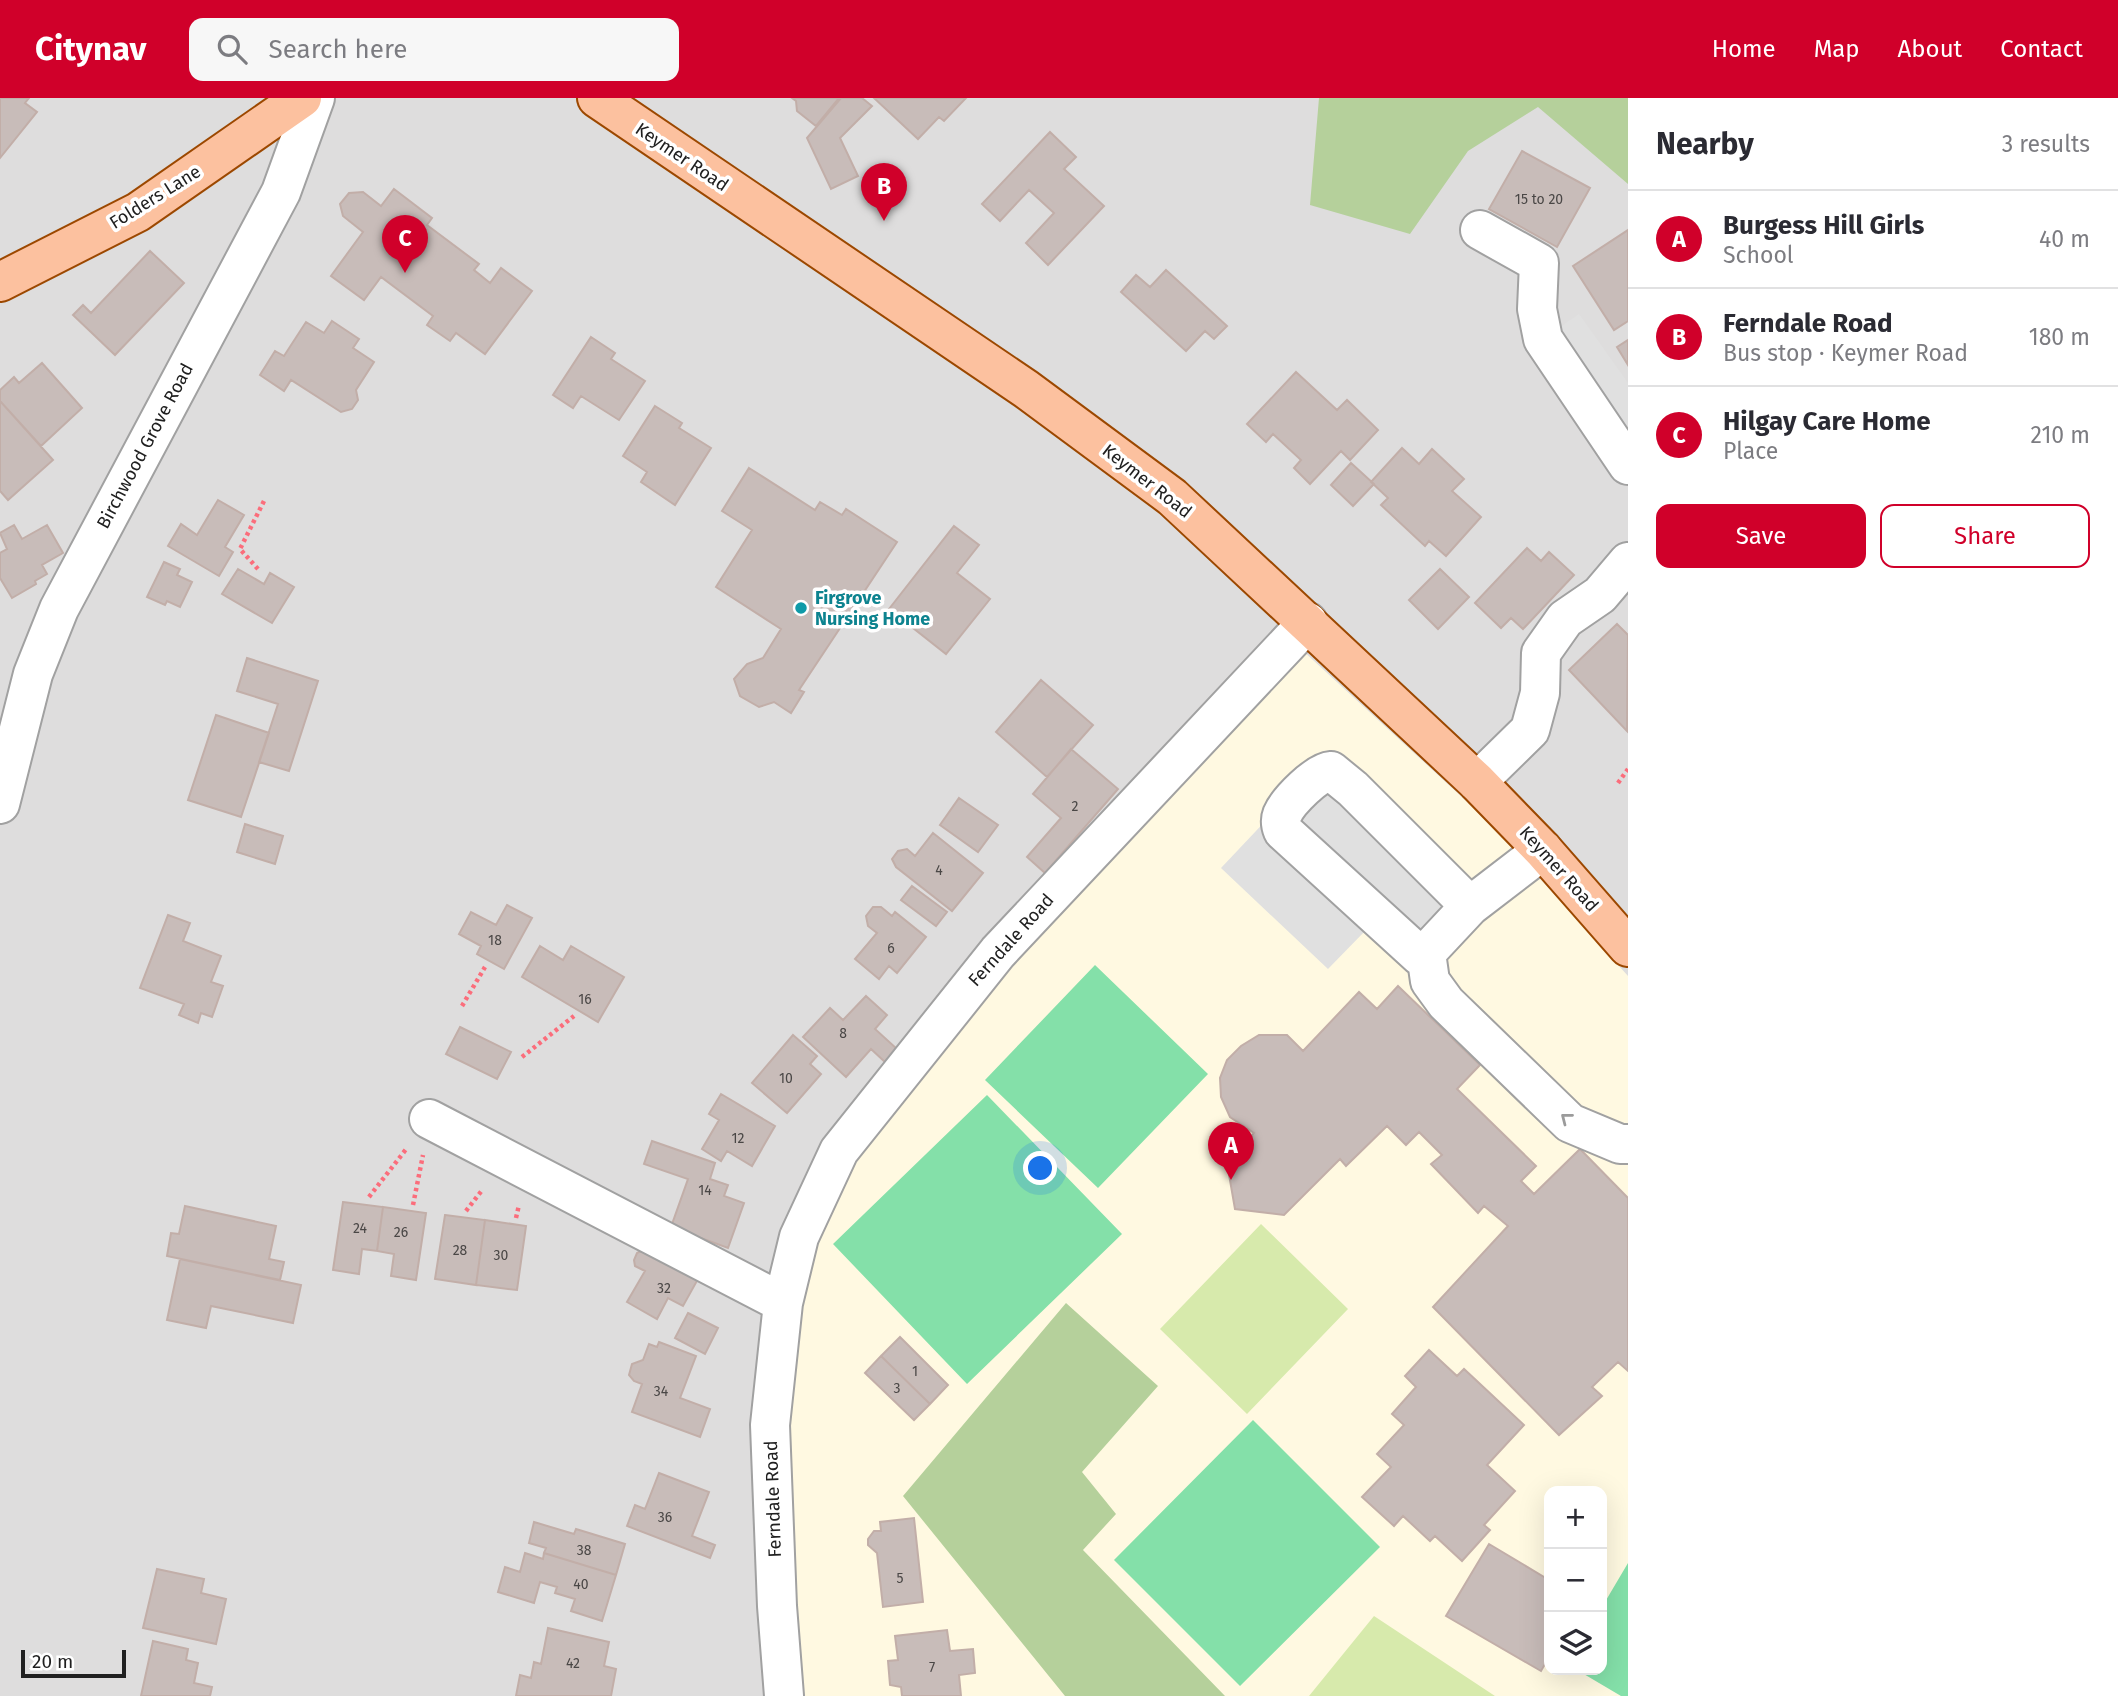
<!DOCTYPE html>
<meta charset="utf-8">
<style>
body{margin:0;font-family:"Fira Sans",sans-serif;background:#f7f7f7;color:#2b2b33}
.controls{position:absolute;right:21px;bottom:21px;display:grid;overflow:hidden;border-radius:14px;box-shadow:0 7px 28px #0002}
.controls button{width:63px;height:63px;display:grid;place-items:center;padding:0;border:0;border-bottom:2px solid #e1e1e2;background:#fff;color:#2b2b33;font:35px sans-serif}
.scale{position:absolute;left:21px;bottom:18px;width:105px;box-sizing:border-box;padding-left:7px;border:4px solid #202020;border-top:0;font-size:19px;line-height:24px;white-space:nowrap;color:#202020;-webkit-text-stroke:5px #fff;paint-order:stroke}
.you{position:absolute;left:1041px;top:1071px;width:24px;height:24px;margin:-18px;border:5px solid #fff;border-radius:50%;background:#1a73e8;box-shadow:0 0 0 10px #1a73e833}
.badge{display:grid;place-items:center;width:46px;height:46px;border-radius:50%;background:#d0002a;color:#fff;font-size:23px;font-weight:700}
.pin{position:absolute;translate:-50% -58px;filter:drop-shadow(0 2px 4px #0008)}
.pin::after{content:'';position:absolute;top:37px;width:24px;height:21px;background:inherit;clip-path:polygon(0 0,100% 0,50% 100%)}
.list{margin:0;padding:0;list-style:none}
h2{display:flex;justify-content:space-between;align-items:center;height:91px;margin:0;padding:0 28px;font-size:30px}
h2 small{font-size:23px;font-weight:400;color:#7c7c81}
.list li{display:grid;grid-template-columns:46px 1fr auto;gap:21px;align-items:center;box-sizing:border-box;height:98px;padding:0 28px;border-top:2px solid #e1e1e2}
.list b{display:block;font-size:26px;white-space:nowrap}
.list p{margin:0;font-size:23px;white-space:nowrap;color:#7c7c81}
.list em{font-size:23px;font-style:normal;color:#7c7c81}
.actions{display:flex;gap:14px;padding:21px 28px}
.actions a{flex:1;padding:16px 0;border:2px solid #d0002a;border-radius:14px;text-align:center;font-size:24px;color:#d0002a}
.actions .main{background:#d0002a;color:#fff}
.icon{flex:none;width:38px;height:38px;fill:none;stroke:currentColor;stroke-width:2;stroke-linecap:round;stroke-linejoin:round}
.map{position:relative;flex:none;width:1628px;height:1598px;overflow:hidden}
header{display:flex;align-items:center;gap:42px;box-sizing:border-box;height:98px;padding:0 35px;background:#d0002a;color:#fff}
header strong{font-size:33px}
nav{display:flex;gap:38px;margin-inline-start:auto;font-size:24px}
.search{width:490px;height:63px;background:#f7f7f7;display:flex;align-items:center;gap:18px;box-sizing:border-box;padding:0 24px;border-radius:14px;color:#7c7c81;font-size:26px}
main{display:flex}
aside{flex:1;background:#fff}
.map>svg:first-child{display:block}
.residential{fill:#dedddd;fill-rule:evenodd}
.education{fill:#fff9e1;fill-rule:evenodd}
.grass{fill:#d7eaac}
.forest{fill:#b5d09b}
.pitch{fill:#84e0a9}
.parking{fill:#e0e0e0}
.building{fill:#c8bcb9;stroke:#c2aea8;stroke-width:2}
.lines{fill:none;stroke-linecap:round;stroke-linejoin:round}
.minor-casing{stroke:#a1a1a1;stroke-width:42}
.major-casing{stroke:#9c4800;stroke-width:42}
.path{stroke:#fb6d7b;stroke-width:4.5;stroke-dasharray:3.5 3.5;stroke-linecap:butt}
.minor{stroke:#fff;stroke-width:38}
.major{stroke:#fcc19f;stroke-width:38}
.oneway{stroke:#9b9b9b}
.culture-dot{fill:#0f9aa8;stroke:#fff;stroke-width:2.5}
.labels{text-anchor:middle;stroke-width:7;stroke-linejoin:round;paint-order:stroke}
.number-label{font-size:14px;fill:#4a4746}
.street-label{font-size:18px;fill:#202020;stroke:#fff}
.culture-label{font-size:18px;font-weight:bold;fill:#0d838f;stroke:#fff;text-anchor:start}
</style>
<header>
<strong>Citynav</strong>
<div class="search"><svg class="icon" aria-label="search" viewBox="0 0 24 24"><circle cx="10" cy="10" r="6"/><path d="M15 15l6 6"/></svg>Search here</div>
<nav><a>Home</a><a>Map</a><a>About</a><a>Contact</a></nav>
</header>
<main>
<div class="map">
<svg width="1628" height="1598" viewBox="0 0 1628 1598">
<rect width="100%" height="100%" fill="#f0ebe6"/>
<path class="residential" d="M0 0H1628V1598H0ZM1549 1393H1602V1572H1549Z"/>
<path class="education" d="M1301 551 1489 724 1628 878V1598H800L785 1471 789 1264 820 1105 948 927ZM1549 1393H1602V1572H1549Z"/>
<path class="grass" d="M1261 1126 1348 1211 1247 1316 1160 1231Z
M1374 1518 1495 1598H1309Z"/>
<path class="forest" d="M1319 0H1628V86L1538 9 1468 53 1410 136 1310 107Z
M1066 1205 1158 1288 1082 1374 1116 1416 1083 1452 1225 1598H1065L903 1398Z"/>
<path class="pitch" d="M1095 867 1208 976 1098 1090 985 982Z
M987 997 1122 1136 967 1286 833 1146Z
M1253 1322 1380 1449 1240 1588 1114 1462Z
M1628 1465V1598H1621L1577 1572H1602V1509Z"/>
<path class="parking" d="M1579 216 1628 285V367L1543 241Z
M1326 659 1470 796 1403 867 1366 832 1328 871 1221 770Z"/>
<path class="building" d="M0 0H29L25 5 37 14 0 60Z
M792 0H839L816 28 797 13 796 3Z
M841 0H862L872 8 840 40 858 78 831 91 807 40Z
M874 0H966L944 23 939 19 918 41Z
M1050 34 1076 59 1064 71 1104 108 1048 167 1026 145 1054 115 1029 92 1000 123 982 106Z
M1522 53 1590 90 1557 149 1489 111Z
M394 91 432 120 427 127 479 166 474 172 490 185 501 170 532 193 485 256 456 235 450 243 427 227 433 218 381 179 364 202 331 178 363 134 343 118 340 106 349 95 363 94 381 108Z
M1628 132V223L1614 232 1573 168Z
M150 153 184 185 115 257 73 217 83 207 91 215Z
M1166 172 1227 228 1214 241 1205 233 1186 253 1121 194 1136 177 1150 189Z
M332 223 359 241 353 250 374 264 356 292 358 302 352 311 341 314 291 282 284 293 260 277 275 253 284 258 306 224 324 235Z
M591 239 615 255 611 261 645 283 619 322 581 298 573 310 553 297Z
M1628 242V267L1617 249Z
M42 265 82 310 41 348 0 303V292L14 279 19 285Z
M1296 274 1337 312 1347 302 1378 332 1350 362 1341 353 1310 386 1294 370 1301 362 1273 336 1266 344 1247 326Z
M0 303 53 362 8 402 0 393Z
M655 308 682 325 679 330 711 350 675 407 641 384 647 374 623 358Z
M1402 350 1419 366 1432 351 1464 381 1452 393 1481 419 1446 458 1429 443 1425 448 1381 407 1388 400 1371 384Z
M1351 365 1374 386 1353 408 1331 387Z
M749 370 815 412 820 404 842 417 846 411 897 444 799 592 804 594 791 615 774 604 759 609 740 598 734 581 747 566 763 560 781 531 716 489 752 432 722 413Z
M218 402 244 417 225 449 233 454 219 478 168 448 181 426 197 437Z
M14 427 22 441 47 427 63 455 42 467 47 476 35 483 36 486 12 500 0 480V455L7 451 0 435Z
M954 428 979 447 957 475 990 501 946 556 889 511Z
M1527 450 1541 463 1549 454 1574 477 1523 531 1511 520 1501 530 1475 505Z
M164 464 180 471 177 477 192 484 180 509 167 503 165 507 147 499Z
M238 471 264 486 270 475 294 489 272 525 222 496Z
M1440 471 1469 499 1438 531 1409 502Z
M1617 526 1628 537 1627 633 1569 572Z
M247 560 318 583 289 673 259 664 278 606 237 593Z
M1041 582 1093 627 1047 679 996 634Z
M216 617 269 635 241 719 188 702Z
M1071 651 1118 691 1045 775 1027 759 1061 720 1033 696Z
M959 700 998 727 978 754 940 727Z
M245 726 283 738 275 766 237 754Z
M933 735 983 775 952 813 896 769 892 761 898 753 907 751 915 758Z
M912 788 947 814 936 828 901 802Z
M507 807 532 820 504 871 477 856 481 848 459 836 471 814 496 827Z
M873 809H881L892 818 895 814 926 839 897 875 889 868 879 881 855 861 877 835 868 828 866 818Z
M168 817 190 825 183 843 221 858 211 884 223 888 212 919 201 915 198 925 179 917 184 906 140 890Z
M540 848 563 862 571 848 624 879 598 924 522 879Z
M1398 888 1480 967 1457 991 1536 1068 1521 1083 1534 1096 1580 1051 1628 1100V1273L1618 1264 1592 1289 1602 1298 1559 1337 1433 1209 1508 1128 1484 1108 1478 1115 1431 1066 1442 1057 1419 1034 1406 1047 1387 1028 1346 1068 1340 1061 1284 1117 1235 1111 1227 1065 1254 1035 1230 1019 1221 999 1220 980 1227 962 1241 948 1259 937H1287L1303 953 1359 894 1377 911Z
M866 898 887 917 875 931 897 951 885 964 871 951 846 979 803 939 830 910 843 922Z
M460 929 511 954 497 981 446 956Z
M793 937 817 958 810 966 821 976 787 1015 752 985Z
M721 996 775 1028 752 1068 727 1053 721 1063 702 1051 719 1022 709 1016Z
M652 1043 715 1065 710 1081 728 1087 724 1098 744 1105 728 1150 671 1129 688 1081 644 1066Z
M343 1104 383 1109 377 1153 362 1151 359 1176 333 1172Z
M185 1108 276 1128 269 1161 284 1164 280 1182 167 1158 171 1135 179 1136Z
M383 1109 426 1115 416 1182 391 1178 394 1156 377 1153Z
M445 1117 485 1122 476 1187 435 1181Z
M485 1122 526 1128 517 1192 476 1187Z
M645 1151 698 1181 683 1208 668 1200 657 1221 627 1204 645 1173 635 1168 634 1162 637 1155Z
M180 1161 301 1187 293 1225 211 1208 206 1230 167 1222Z
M688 1215 718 1230 705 1256 675 1240Z
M900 1239 948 1287 930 1306 881 1258Z
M659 1244 696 1258 680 1300 710 1311 700 1339 632 1314 642 1286 634 1283 629 1277 632 1266 643 1262 649 1246 657 1249Z
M1429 1252 1457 1278 1464 1271 1524 1327 1487 1367 1515 1393 1484 1427 1490 1432 1462 1463 1435 1438 1430 1443 1403 1418 1394 1428 1362 1399 1391 1369 1377 1356 1404 1327 1392 1316 1416 1289 1405 1278Z
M881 1258 930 1306 914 1322 865 1275Z
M659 1375 709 1394 692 1438 715 1447 710 1460 627 1428 635 1407 645 1411Z
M914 1420 923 1504 883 1509 877 1455 868 1447V1441L874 1433H881L880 1424Z
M534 1424 574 1436 576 1431 625 1446 616 1477 544 1455 546 1450 529 1445Z
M1489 1446 1549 1482V1559L1541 1573 1446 1518Z
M525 1455 543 1461 544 1455 616 1477 602 1523 571 1513 575 1501 555 1495 557 1489 540 1484 534 1505 498 1494 505 1469 520 1474Z
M157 1471 204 1481 201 1495 226 1501 216 1546 143 1530Z
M548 1530 609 1544 604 1568 616 1571 611 1598H516L520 1577 531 1580 534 1564 541 1566Z
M947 1532 950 1553 973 1551 975 1575 959 1577 961 1598H902L901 1589 890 1587 888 1563 898 1562 895 1538Z
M153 1543 188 1551 186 1562 198 1565 194 1585 212 1589 210 1598H141Z"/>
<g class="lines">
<g class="minor-casing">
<path id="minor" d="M1480 132 1539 165 1537 211 1543 241 1628 367
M1477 684 1530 632 1540 595 1541 555 1565 521 1600 497 1628 464
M0 706 33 576 59 511 281 94 315 0
M1470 808 1353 691 1331 673C1317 674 1288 703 1282 717 1280 722 1281 728 1283 733L1420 858 1426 855 1470 808 1543 752
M1426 855 1430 883 1446 905 1570 1025 1620 1046H1628
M429 1021 783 1205
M784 1598 777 1508 770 1327 783 1205 799 1139 839 1053 998 854 1308 524"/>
</g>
<g class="major-casing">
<path id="major" d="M597 0 1026 291 1172 399 1477 684 1543 752 1628 849
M0 184 138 114 302 0"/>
</g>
<path class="path" d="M258 471 240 451 264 403
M1618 685 1628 671
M462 908 485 869
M522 959 574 918
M369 1099 407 1050
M413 1107 423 1057
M466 1113 483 1091
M516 1120 519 1107"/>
<use href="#minor" class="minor"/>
<use href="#major" class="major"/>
</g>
<defs><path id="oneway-chevron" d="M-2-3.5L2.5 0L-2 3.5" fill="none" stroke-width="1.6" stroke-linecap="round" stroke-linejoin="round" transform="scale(1.75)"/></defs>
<use class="oneway" href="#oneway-chevron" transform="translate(1566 1020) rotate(-142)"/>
<circle class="culture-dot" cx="801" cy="510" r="7"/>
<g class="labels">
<g class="number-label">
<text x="1539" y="106">15 to 20</text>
<text x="1075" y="713">2</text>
<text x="939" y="777">4</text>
<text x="495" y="847">18</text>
<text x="891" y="855">6</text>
<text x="585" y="906">16</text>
<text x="843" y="940">8</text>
<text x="786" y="985">10</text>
<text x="738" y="1045">12</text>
<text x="705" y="1097">14</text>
<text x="360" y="1135">24</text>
<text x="401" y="1139">26</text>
<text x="460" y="1157">28</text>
<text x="501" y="1162">30</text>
<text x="664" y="1195">32</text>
<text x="915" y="1278">1</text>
<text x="897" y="1295">3</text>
<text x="661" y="1298">34</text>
<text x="665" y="1424">36</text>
<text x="584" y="1457">38</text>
<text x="900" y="1485">5</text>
<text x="581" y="1491">40</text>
<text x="573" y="1570">42</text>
<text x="932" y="1574">7</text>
</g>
<g class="street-label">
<text transform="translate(682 59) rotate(34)" y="6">Keymer Road</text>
<text transform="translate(155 99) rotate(-32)" y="6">Folders Lane</text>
<text transform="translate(145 348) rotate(-62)" y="6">Birchwood Grove Road</text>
<text transform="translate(1147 383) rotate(38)" y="6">Keymer Road</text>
<text transform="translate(1559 771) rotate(48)" y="6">Keymer Road</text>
<text transform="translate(1011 842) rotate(-48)" y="6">Ferndale Road</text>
<text transform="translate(773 1401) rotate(-92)" y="6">Ferndale Road</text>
</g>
<g class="culture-label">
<text x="815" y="506">Firgrove<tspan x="815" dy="21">Nursing Home</tspan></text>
</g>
</g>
</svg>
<div class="controls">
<button>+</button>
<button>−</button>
<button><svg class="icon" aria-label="layers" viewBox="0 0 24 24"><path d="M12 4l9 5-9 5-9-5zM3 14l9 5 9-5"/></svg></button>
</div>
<div class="scale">20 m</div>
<div class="you"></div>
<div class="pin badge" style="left:1231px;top:1082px">A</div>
<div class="pin badge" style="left:884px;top:123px">B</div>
<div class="pin badge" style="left:405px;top:175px">C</div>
</div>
<aside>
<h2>Nearby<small>3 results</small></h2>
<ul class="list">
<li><span class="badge">A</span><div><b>Burgess Hill Girls</b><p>School</p></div><em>40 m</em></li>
<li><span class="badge">B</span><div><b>Ferndale Road</b><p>Bus stop · Keymer Road</p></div><em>180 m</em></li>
<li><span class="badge">C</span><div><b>Hilgay Care Home</b><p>Place</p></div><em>210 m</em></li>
</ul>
<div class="actions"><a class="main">Save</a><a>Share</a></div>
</aside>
</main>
